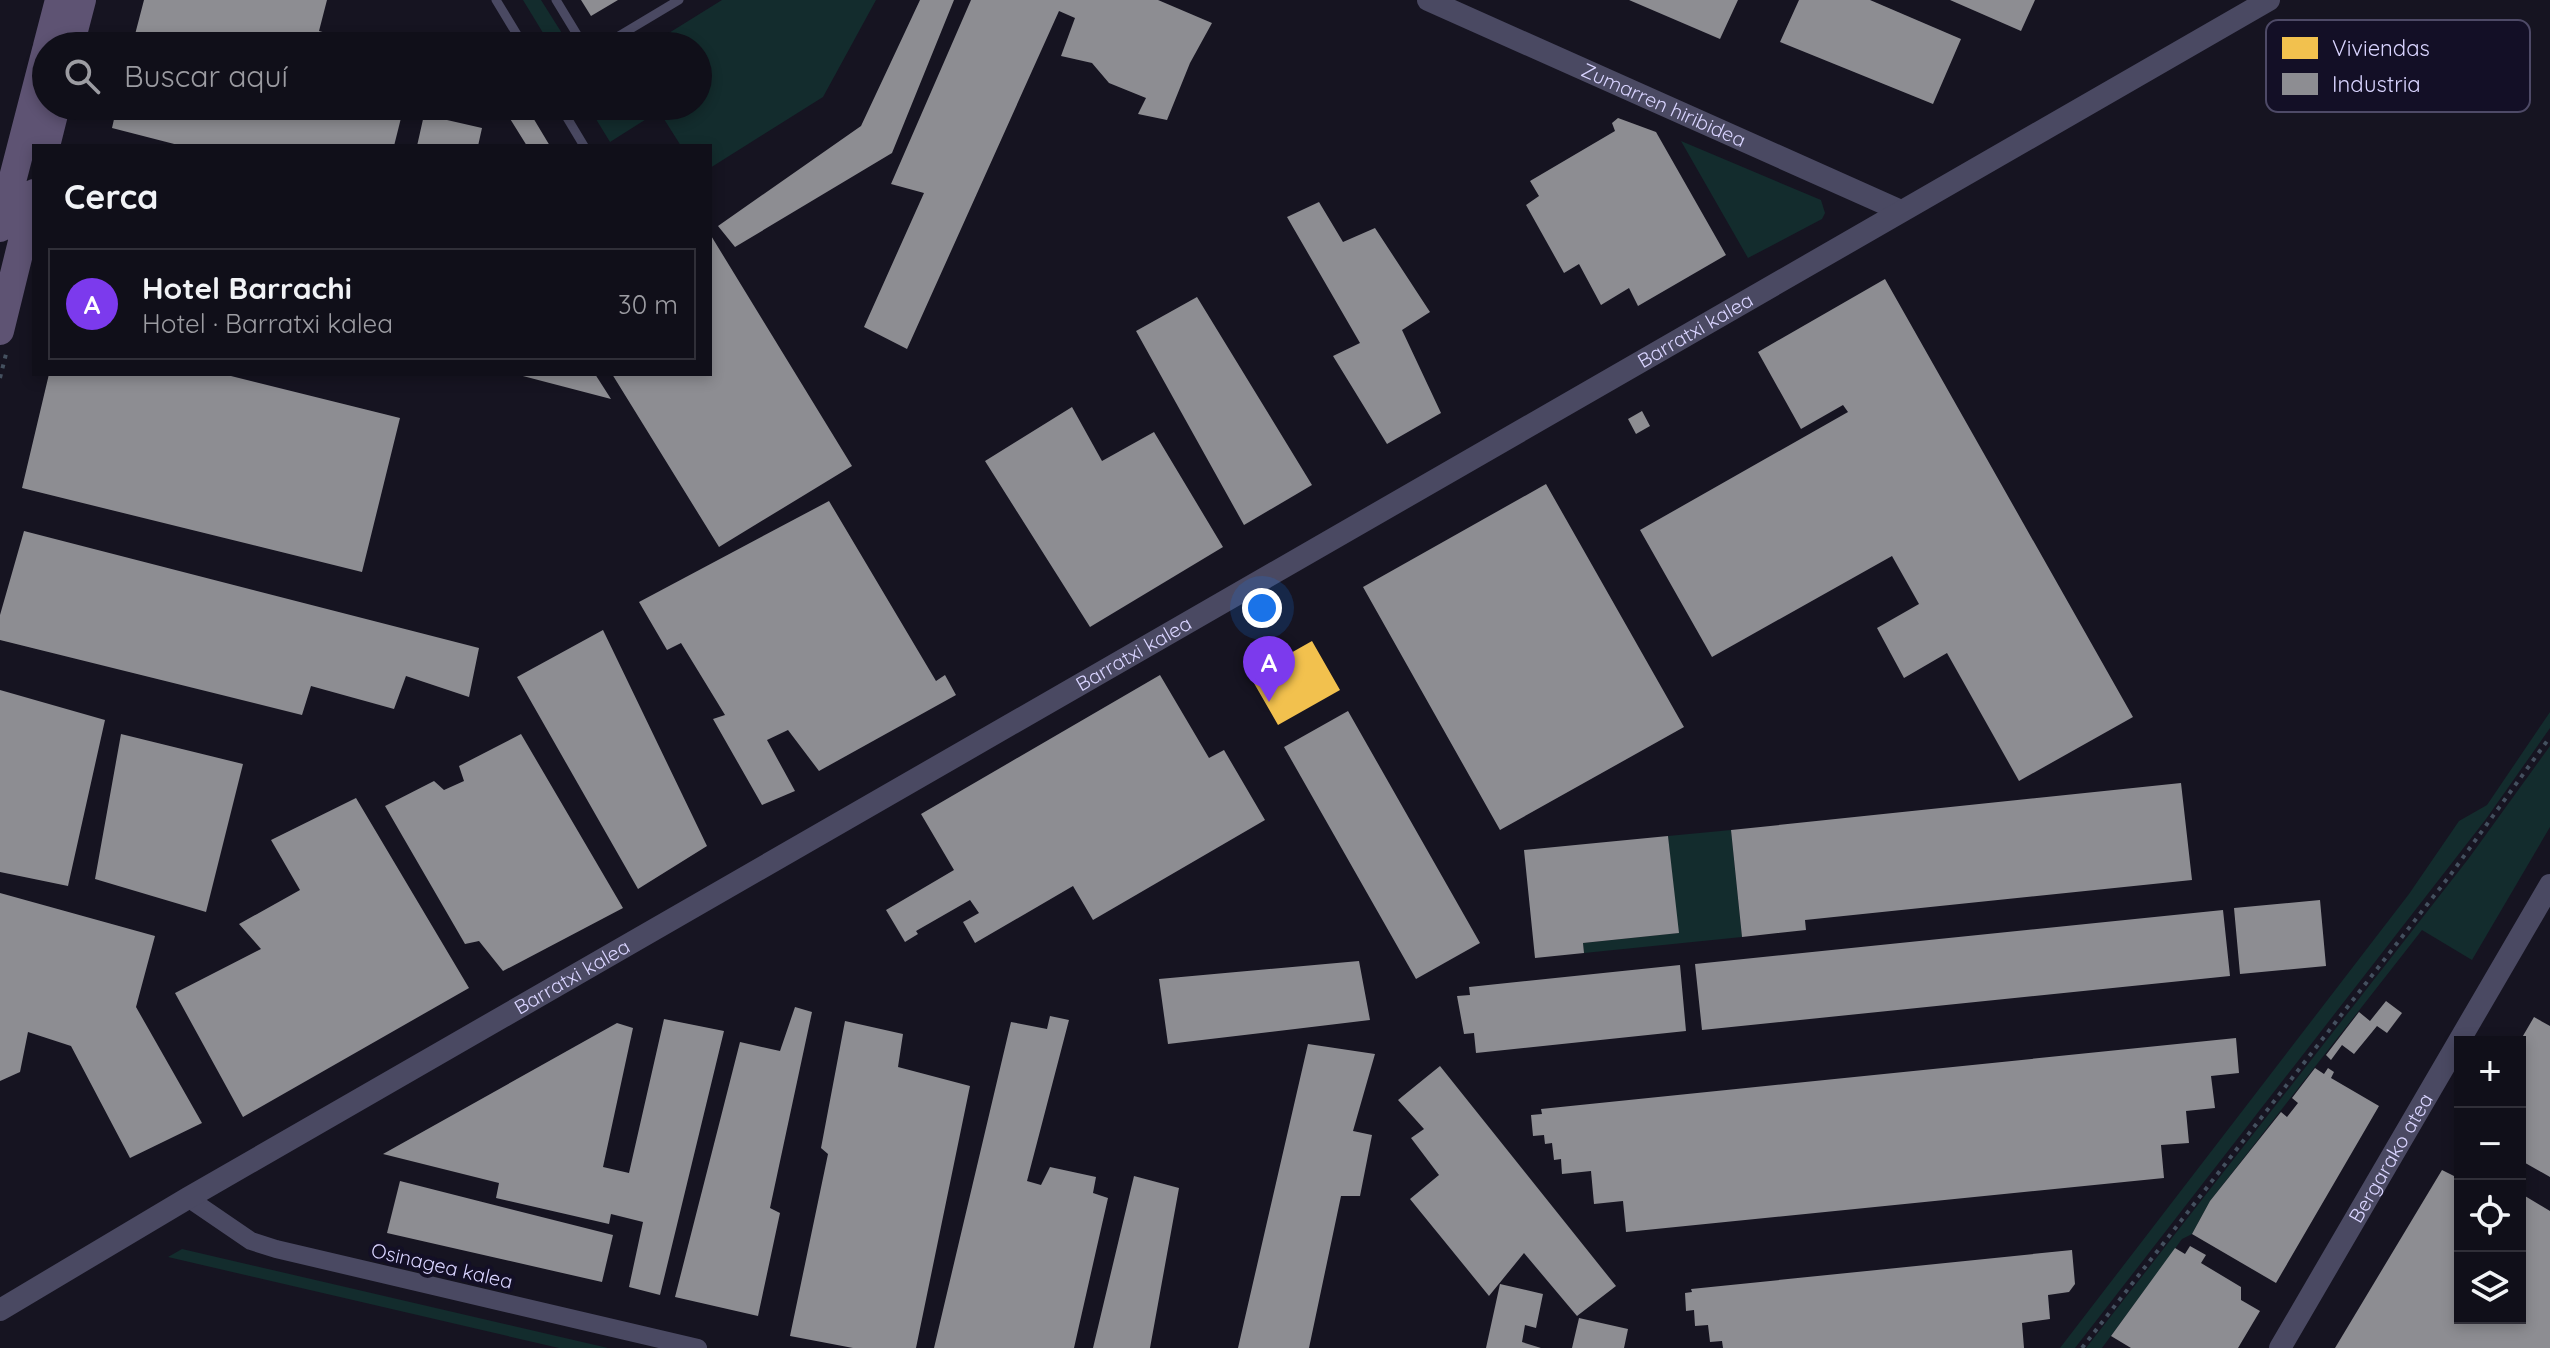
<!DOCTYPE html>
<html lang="es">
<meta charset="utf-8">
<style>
body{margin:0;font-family:Quicksand,sans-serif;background:#191822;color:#f1f3f6}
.controls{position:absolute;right:24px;bottom:24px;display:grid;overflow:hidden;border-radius:0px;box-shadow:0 4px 12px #0003}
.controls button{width:72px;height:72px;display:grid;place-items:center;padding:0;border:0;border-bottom:2px solid #302f38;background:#100f19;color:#f1f3f6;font:40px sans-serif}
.you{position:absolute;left:1262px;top:608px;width:28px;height:28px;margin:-20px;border:6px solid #fff;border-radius:50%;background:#1a73e8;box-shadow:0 0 0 12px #1a73e833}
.badge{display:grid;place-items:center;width:52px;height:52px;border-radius:50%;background:#7c3aed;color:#fff;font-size:26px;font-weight:700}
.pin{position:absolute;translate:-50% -66px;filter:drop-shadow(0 2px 4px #0008)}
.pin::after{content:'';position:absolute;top:42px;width:28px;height:24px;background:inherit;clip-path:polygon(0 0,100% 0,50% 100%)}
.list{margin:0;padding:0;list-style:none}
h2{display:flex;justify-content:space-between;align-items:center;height:104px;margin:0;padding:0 32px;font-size:34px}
h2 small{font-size:26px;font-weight:400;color:#9c9ca2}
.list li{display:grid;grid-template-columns:52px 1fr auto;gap:24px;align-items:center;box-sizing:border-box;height:112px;margin:0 16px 16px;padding:0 16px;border:2px solid #302f38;border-radius:0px}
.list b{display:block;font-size:30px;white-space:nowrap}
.list p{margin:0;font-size:26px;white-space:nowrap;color:#9c9ca2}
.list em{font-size:26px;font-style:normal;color:#9c9ca2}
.icon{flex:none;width:44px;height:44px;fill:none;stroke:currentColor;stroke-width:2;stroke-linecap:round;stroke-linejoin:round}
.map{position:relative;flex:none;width:2550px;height:1348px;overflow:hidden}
.search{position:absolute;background:#100f19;box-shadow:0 4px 12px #0003;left:32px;top:32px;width:680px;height:88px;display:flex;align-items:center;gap:20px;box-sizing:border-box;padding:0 28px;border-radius:44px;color:#9c9ca2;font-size:30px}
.panel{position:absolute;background:#100f19;box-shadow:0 4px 12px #0003;left:32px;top:144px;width:680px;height:232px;border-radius:0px}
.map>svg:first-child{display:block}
.green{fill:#132c2d}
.homes{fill:#f2c14e}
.industry{fill:#8d8d92}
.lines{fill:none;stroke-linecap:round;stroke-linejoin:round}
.path{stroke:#44505f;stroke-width:4;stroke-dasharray:4 6;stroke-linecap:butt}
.service{stroke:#4a4962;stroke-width:9}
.minor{stroke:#4a4962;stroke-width:18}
.tertiary{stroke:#4a4962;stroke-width:22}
.primary{stroke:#5e5373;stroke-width:28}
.labels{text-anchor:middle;stroke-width:8;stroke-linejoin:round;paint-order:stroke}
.street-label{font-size:20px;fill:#d9d4ff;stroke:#130f26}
.key{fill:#130f26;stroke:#4e4a67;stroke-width:2}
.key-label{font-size:22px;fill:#d9d4ff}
</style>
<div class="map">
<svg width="2550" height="1348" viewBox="0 0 2550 1348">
<rect width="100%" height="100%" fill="#161421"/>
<path class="green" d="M523 0H541L570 46H551Z
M722 0H876L823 97 710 168V146H681L659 111 610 142 588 106H607L615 120 635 106H698V46H648Z
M1681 141 1821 200 1825 213 1822 219 1748 258Z
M2550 712V728L2486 819 2075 1348H2060L2409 894 2459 821 2487 805Z
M2550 746V827L2472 960 2422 930 2210 1201 2192 1234 2182 1239 2102 1348H2086L2469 858Z
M1731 830 1742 937 1584 953 1583 943 1678 933 1668 836Z
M182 1249 608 1348H559L168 1257Z"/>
<path class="homes" d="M1312 641 1340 690 1278 725 1247 671 1265 660 1268 666Z"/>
<path class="industry" d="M144 0H327L319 31 374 46H132Z
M581 0H618L591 16Z
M920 0H954L892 153 735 247 718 226 861 126Z
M971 0H1158L1212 23 1190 63 1167 120 1138 114 1146 98 1109 83 1092 63 1061 56 1075 18 1059 11 907 349 864 327 924 193 891 184Z
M1629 0H1738L1720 39Z
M1799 0H1870L1961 39 1933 104 1780 42Z
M1950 0H2035L2021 31Z
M117 106H404L394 146H182L112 128Z
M426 106H450L447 120 482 128 478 146H417Z
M502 106H526L550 146H527Z
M1618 118 1656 132 1726 255 1638 306 1629 288 1601 305 1579 264 1564 273 1526 205 1539 196 1530 181 1615 131 1612 123Z
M1319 202 1343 242 1375 228 1430 312 1402 330 1441 413 1387 444 1333 356 1360 343 1287 217Z
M710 234 852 466 719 547 612 374H710Z
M1885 279 2133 717 2019 781 1947 653 1904 678 1877 628 1919 604 1892 556 1712 657 1640 530 1848 412 1843 405 1801 429 1758 352Z
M1197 297 1312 485 1244 525 1136 331Z
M49 374H223L400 418 362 572 22 488Z
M519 374H595L611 399 519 375Z
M1072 407 1102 461 1154 432 1223 547 1090 627 985 461Z
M1642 411 1650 426 1636 434 1628 419Z
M1546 484 1684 727 1500 830 1363 587Z
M829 501 936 681 945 675 956 695 819 771 788 730 767 740 795 791 762 805 713 719 725 715 681 643 667 650 639 602Z
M24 531 479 648 469 697 406 676 394 709 311 686 302 715 0 640V615Z
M603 630 707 846 638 889 517 677Z
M1160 675 1209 758 1224 750 1265 820 1093 920 1073 886 975 943 963 922 979 913 970 900 916 931 918 934 905 942 886 910 954 870 921 814Z
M0 690 105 720 68 886 0 872Z
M1348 711 1480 943 1416 979 1284 747Z
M121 734 243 764 206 912 95 879Z
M521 734 623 908 503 971 479 941 465 944 385 806 434 781 444 790 464 781 459 766Z
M2181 783 2192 880 1805 920 1806 930 1742 937 1731 830Z
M356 798 469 988 243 1117 175 993 261 949 239 924 300 890 271 840Z
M1668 836 1679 933 1583 943 1584 953 1535 958 1524 850Z
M0 893 155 936 136 1007 202 1123 130 1158 71 1046 28 1032 20 1072 0 1081Z
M2320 900 2326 966 2240 974 2234 908Z
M2223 910 2230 976 1702 1030 1695 964Z
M1359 961 1370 1020 1168 1044 1159 979Z
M1680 965 1686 1031 1476 1053 1474 1033 1464 1034 1457 996 1470 995 1469 987Z
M2386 1001 2402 1013 2387 1033 2377 1026 2354 1054 2342 1045 2331 1060 2326 1055 2359 1012 2370 1021Z
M795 1007 812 1012 770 1208 780 1213 758 1316 675 1297 740 1042 780 1051Z
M1050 1016 1069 1020 1027 1181 1041 1185 1050 1167 1096 1177 1093 1193 1108 1198 1074 1348H934L1011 1022 1047 1029Z
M2534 1017 2550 1026V1177L2520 1160V1041Z
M664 1019 724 1031 660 1295 629 1287 643 1222 611 1214 609 1224 496 1198 499 1183 383 1154 617 1023 633 1028 603 1167 629 1173Z
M845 1021 903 1034 898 1067 970 1086 916 1348H853L790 1336 828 1154 821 1148Z
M2236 1038 2239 1073 2211 1076 2215 1108 2186 1111 2189 1143 2161 1145 2164 1178 1626 1232 1623 1201 1594 1204 1591 1171 1562 1174 1561 1159 1554 1160 1552 1143 1545 1144 1544 1135 1533 1136 1531 1115 1542 1114 1541 1109Z
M1308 1044 1375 1054 1353 1131 1372 1135 1360 1196H1341L1309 1348H1238Z
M1440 1066 1616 1286 1577 1316 1524 1253 1489 1296 1410 1199 1439 1175 1411 1138 1424 1129 1398 1100Z
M2315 1068 2324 1074 2328 1068 2334 1072 2331 1078 2379 1106 2276 1283 2192 1234 2210 1201 2281 1112 2287 1117 2298 1103 2292 1098Z
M2442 1170 2460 1179V1318H2520V1193L2550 1211V1348H2335Z
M1134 1176 1179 1188 1150 1348H1093Z
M400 1181 613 1235 602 1282 387 1233Z
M2190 1246 2206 1255 2201 1263 2241 1287V1300L2260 1311 2238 1348H2131L2111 1336 2175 1248 2185 1254Z
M2072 1250 2075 1284 2069 1292 2048 1295 2050 1319 2022 1323 2024 1348H1723L1722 1341 1710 1342 1708 1325 1695 1326 1694 1310 1686 1311 1685 1293 1692 1292 1691 1289Z
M1500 1284 1543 1294 1536 1328 1525 1325 1522 1342 1541 1348H1486Z
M1579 1318 1628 1329 1624 1348H1572Z"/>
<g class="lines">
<path class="path" d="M0 378 6 354
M2082 1348 2451 874 2550 737"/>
<path class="service" d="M496 0 524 46
M556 0 584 46
M602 46 679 0
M560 106 584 146"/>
<path class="minor" d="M188 1198 251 1241 276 1249 698 1348"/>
<g class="tertiary">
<path id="s1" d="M1428 0 1901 211"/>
<path id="s2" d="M0 1310 188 1198 2269 0"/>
<path id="s3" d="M2280 1348 2550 885"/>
</g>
<path class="primary" d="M47 46 59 0
M70 46 82 0
M46 146 56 106
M0 228 46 50
M0 331 34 193"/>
</g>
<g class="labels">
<g class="street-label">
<text dy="7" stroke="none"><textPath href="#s1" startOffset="258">Zumarren hiribidea</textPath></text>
<text dy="7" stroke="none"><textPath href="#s2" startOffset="1958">Barratxi kalea</textPath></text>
<text dy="7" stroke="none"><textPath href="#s2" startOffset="1310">Barratxi kalea</textPath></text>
<text dy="7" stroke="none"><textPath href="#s2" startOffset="662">Barratxi kalea</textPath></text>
<text dy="7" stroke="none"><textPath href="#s3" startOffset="220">Bergarako atea</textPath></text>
<text transform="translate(442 1266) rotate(13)" y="7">Osinagea kalea</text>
</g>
</g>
<rect x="2266" y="20" width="264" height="92" rx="12" class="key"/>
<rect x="2282" y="37" width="36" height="22" fill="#f2c14e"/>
<rect x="2282" y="73" width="36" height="22" fill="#8d8d92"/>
<g class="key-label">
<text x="2332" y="56">Viviendas</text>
<text x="2332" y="92">Industria</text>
</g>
</svg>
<div class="controls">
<button>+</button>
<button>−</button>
<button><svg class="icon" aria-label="locate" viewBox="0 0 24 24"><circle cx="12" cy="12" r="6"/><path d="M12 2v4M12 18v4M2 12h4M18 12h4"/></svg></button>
<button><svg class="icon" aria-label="layers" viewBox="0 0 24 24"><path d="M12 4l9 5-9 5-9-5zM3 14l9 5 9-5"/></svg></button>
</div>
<div class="you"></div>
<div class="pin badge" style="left:1269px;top:702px">A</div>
<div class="search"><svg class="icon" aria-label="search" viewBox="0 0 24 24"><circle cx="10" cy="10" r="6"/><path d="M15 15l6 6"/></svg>Buscar aquí</div>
<section class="panel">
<h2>Cerca<small></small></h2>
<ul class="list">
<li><span class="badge">A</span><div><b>Hotel Barrachi</b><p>Hotel · Barratxi kalea</p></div><em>30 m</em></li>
</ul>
</section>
</div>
